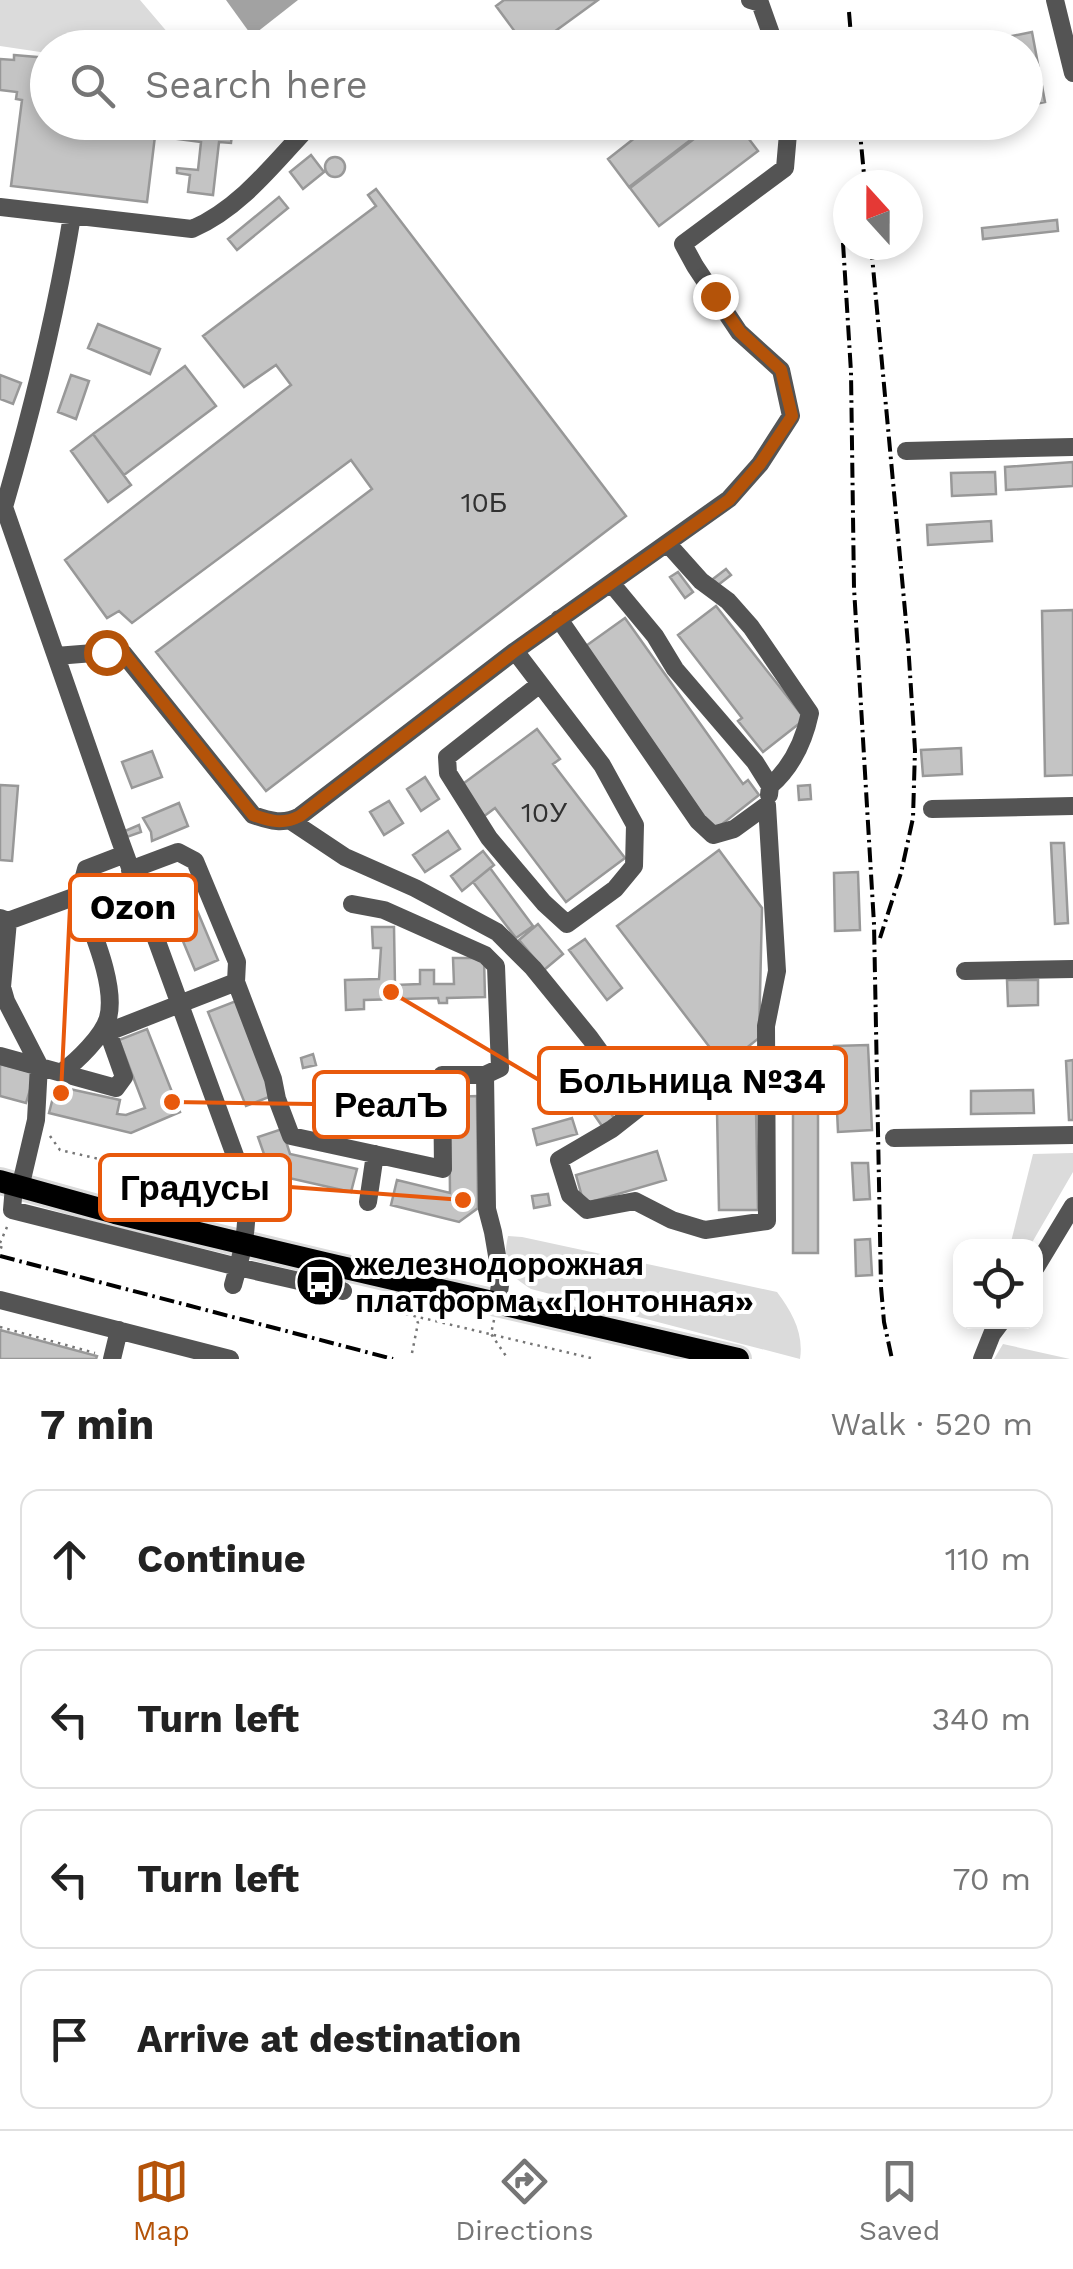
<!DOCTYPE html>
<meta charset="utf-8">
<style>
body{margin:0;font-family:"Work Sans",sans-serif;background:#f2f2f2;color:#222}
.controls{position:absolute;right:30px;bottom:30px;display:grid;overflow:hidden;border-radius:20px;box-shadow:0 5px 15px #0003}
.controls button{width:90px;height:90px;display:grid;place-items:center;padding:0;border:0;border-bottom:2px solid #e0e0e0;background:#fff;color:#222;font:50px sans-serif}
.compass{position:absolute;left:833px;top:170px;width:90px;height:90px;border-radius:50%;background:#fff;box-shadow:0 5px 15px #0003;rotate:339deg}
.stop{position:absolute;width:30px;height:30px;margin:-22px;border:8px solid #b45309;border-radius:50%;background:#fff}
.stop.end{background:#b45309;border-color:#fff;box-shadow:0 2px 10px #0008}
.list{margin:0;padding:0;list-style:none}
h2{display:flex;justify-content:space-between;align-items:center;height:130px;margin:0;padding:0 40px;font-size:42px}
h2 small{font-size:32px;font-weight:400;color:#767676}
.list li{display:grid;grid-template-columns:65px 1fr auto;gap:30px;align-items:center;box-sizing:border-box;height:140px;margin:0 20px 20px;padding:0 20px;border:2px solid #e0e0e0;border-radius:20px}
.list b{display:block;font-size:38px;white-space:nowrap}
.list em{font-size:32px;font-style:normal;color:#767676}
.icon{flex:none;width:55px;height:55px;fill:none;stroke:currentColor;stroke-width:2;stroke-linecap:round;stroke-linejoin:round}
.map{position:relative;flex:none;width:1073px;height:1359px;overflow:hidden}
.search{position:absolute;background:#fff;box-shadow:0 5px 15px #0003;left:30px;right:30px;top:30px;height:110px;display:flex;align-items:center;gap:25px;box-sizing:border-box;padding:0 35px;border-radius:55px;color:#767676;font-size:38px}
.sheet{height:770px;background:#fff}
nav{display:flex;justify-content:space-around;align-items:center;box-sizing:border-box;height:140px;border-top:2px solid #e0e0e0;background:#fff;font-size:28px;color:#767676}
nav a{display:grid;justify-items:center;gap:5px}
nav .on{color:#b45309}
.map>svg:first-child{display:block}
.green{fill:#dbdbdb}
.water{fill:#a2a2a2}
.building{fill:#c4c4c4;stroke:#989898;stroke-width:2.5}
.lines{fill:none;stroke-linecap:round;stroke-linejoin:round}
.major-casing{stroke:#dbdbdb;stroke-width:28}
.path{stroke:#767676;stroke-width:2.5;stroke-dasharray:2.5 5;stroke-linecap:butt}
.minor{stroke:#545454;stroke-width:18}
.major{stroke:#000;stroke-width:22}
.rail{stroke:#000;stroke-width:4;stroke-dasharray:15 5 2.5 5;stroke-linecap:butt}
.route{stroke:#b45309;stroke-width:12}
.labels{text-anchor:middle;stroke-width:8;stroke-linejoin:round;paint-order:stroke}
.number-label{font-size:28px;fill:#313131}
.poi-label{font-size:32px;font-weight:bold;fill:#000;stroke:#fff;text-anchor:start}
.leader{fill:none;stroke:#e8590c;stroke-width:4}
.callout-dot{fill:#e8590c;stroke:#fff;stroke-width:4}
.callout{fill:#fff;stroke:#e8590c;stroke-width:4}
.callout-label{font-size:35px;text-anchor:middle;font-weight:bold;fill:#000}
</style>
<div class="map">
<svg width="1073" height="1359" viewBox="0 0 1073 1359">
<rect width="100%" height="100%" fill="#fff"/>
<path class="green" d="M0 0H140L180 47 48 48 47 53 0 46Z
M1073 1153V1172L1030 1246H1010L1033 1154Z
M508 1236 522 1237 777 1292C792 1312 804 1333 800 1359L531 1289C507 1274 502 1265 508 1236Z
M1003 1344 1070 1359H994Z"/>
<path class="water" d="M226 0H298L252 36Z"/>
<path class="building" d="M504 0H598L532 48H527L496 6Z
M1032 32 1045 102 1026 106V48H999L997 39Z
M14 55 48 58V122H224L223 133 232 134 231 143 219 142 213 195 188 192 190 175 177 173V168L198 170 201 142 155 136 147 202 11 186 22 100 16 99 17 92 0 90V59L14 60Z
M655 122H714L629 187 608 159Z
M716 122H736L758 151 659 226 630 188Z
M870 122H908L909 130 872 136Z
M311 155 324 172 303 189 290 172Z
M325 167a10 10 0 1 1 20 0a10 10 0 1 1-20 0Z
M376 189 626 516 266 791 156 652 372 489 351 460 132 623 119 611 107 618 65 560 291 385 276 365 244 387 203 336 376 206 368 195Z
M279 197 288 208 237 250 228 239Z
M1057 220 1058 231 983 239 982 228Z
M98 324 160 349 150 374 88 348Z
M185 366 216 406 124 475 93 434Z
M0 375 21 383 13 404 0 399Z
M71 375 89 381 76 419 58 412Z
M93 434 131 485 108 502 71 451Z
M1073 462V486L1006 490 1005 467Z
M995 472 996 494 952 496 951 473Z
M991 521 992 541 928 545 927 525Z
M726 569 731 575 718 585 713 579Z
M678 572 693 592 685 598 670 577Z
M716 606 805 719 763 752 738 721 742 718 678 635Z
M1073 610V775L1045 776 1042 611Z
M625 618 743 784 748 780 759 795 712 832 583 648Z
M537 729 560 759 553 764 625 858 566 902 495 808 483 817 460 786Z
M961 748 962 774 923 776 921 750Z
M152 751 162 777 132 788 122 762Z
M425 777 439 799 421 811 407 789Z
M0 785 18 786 12 861 0 860Z
M810 785 811 799 799 800 798 786Z
M389 801 403 823 384 835 370 812Z
M179 803 188 826 152 841 151 832 143 818Z
M139 825 141 832 127 837 125 831Z
M448 831 460 849 425 872 413 855Z
M1051 843H1064L1068 923 1055 924Z
M719 850 762 908 759 1038 724 1066 617 926Z
M483 851 494 865 462 891 451 876Z
M490 868 533 926 516 938 473 882Z
M858 872 860 930 835 931 834 873Z
M183 877 218 960 195 970 160 886Z
M538 924 563 954 544 970 519 940Z
M372 927H394L395 985 420 984V970H434V984H454L453 958H484L485 997 447 998V1003H439L438 998 364 1000V1009L346 1010 345 980 379 979 381 948H373Z
M585 939 622 988 607 1000 569 950Z
M1007 980H1038V1005L1008 1006Z
M236 1001 274 1095 246 1106 208 1012Z
M147 1029 180 1112 131 1133 49 1113 56 1086 120 1100 117 1114 126 1115 145 1108 119 1040Z
M868 1045 872 1130 838 1132 834 1046Z
M313 1054 316 1065 303 1068 301 1058Z
M1073 1060V1120H1069L1066 1061Z
M0 1064 35 1073 26 1103 0 1096Z
M793 1069H818V1253H793Z
M1033 1090 1034 1113 971 1114V1091Z
M477 1096 478 1208 459 1222 391 1205 397 1180 450 1193 449 1097Z
M605 1105 614 1118 602 1126 593 1113Z
M756 1110 758 1210H719L717 1111Z
M572 1118 577 1134 537 1145 533 1129Z
M282 1129 290 1154 357 1169 351 1192 271 1174 258 1137Z
M657 1151 666 1180 584 1204 576 1175Z
M852 1163H868L870 1199 854 1200Z
M548 1194 550 1205 534 1208 532 1196Z
M870 1239 872 1275 856 1276 855 1240Z
M0 1330 97 1356 96 1359H0Z"/>
<g class="lines">
<g class="major-casing">
<path id="major" d="M0 1181 115 1213 324 1263 738 1359"/>
</g>
<path class="path" d="M50 1136 60 1150 230 1189
M0 1243 7 1227
M0 1247 7 1249
M355 1302 595 1359
M494 1320 491 1334 508 1359
M0 1327 95 1353
M412 1353 418 1323 415 1316"/>
<path class="minor" d="M750 0 760 3 776 48
M1055 0 1073 73
M0 207 192 229C241 208 276 161 312 123
M906 451 1073 447
M0 507H4L120 840 241 1172C250 1205 247 1234 238 1267L343 1291
M4 507C32 411 56 314 72 216
M667 543 701 581 728 601 751 627 810 713C804 741 792 767 770 786
M611 583 655 636 675 669 755 762 770 786 769 795
M559 619 698 821 713 835 734 829 767 805 777 971 766 1026 767 1221 705 1230 672 1220 635 1201 587 1210 570 1195 559 1160 612 1129 640 1107 678 1093 705 1086 741 1091 766 1090
M515 651 602 765 635 825 634 866 615 889 567 924 544 903 489 838 448 773 447 757 540 684
M56 656 106 652 123 653 253 815C270 821 284 825 300 816L515 651 729 499 760 464 791 416 781 370 739 332 695 266 683 244 785 168 789 122
M932 809 1073 806
M291 821 345 857 415 888 497 932 533 968 590 1038 640 1107
M130 870 178 852 195 861 237 962 236 982
M352 904 384 910 485 955 496 966 500 1068 485 1075
M0 918 8 921 79 895 86 869 125 854
M8 921 2 987 6 1001 39 1065 36 1120 20 1188
M965 971 1073 969
M0 1056 116 1088 124 1077 108 1032 236 982 273 1079 277 1099 291 1136 443 1169 442 1075H485L487 1209 493 1232 501 1279 497 1304
M62 1072C77 1061 103 1036 108 1018 117 984 90 927 79 895
M894 1138 1073 1135
M14 1186 12 1210 238 1267 233 1285
M368 1202 375 1154
M1036 1267 1073 1206
M0 1300 230 1359
M112 1359 119 1330
M982 1359 992 1334 1001 1322"/>
<use href="#major" class="major"/>
<path class="rail" d="M849 12 852 48
M859 122 865 185
M843 243 851 372 854 588 874 924 881 1287 884 1322 892 1359
M871 245 908 643 915 750 913 818 901 873 880 938
M0 1256 393 1359"/>
</g>
<g class="lines">
<path class="route" d="M106 652H123L253 815C270 821 283 825 300 816L515 651 729 500 760 464 792 416 781 370 740 332 715 296"/>
</g>
<defs>
<g id="bus-disc" transform="scale(2.5)"><circle r="9.5" fill="#000" stroke="#fff"/><path d="M-5-6H5V4H4V6H2V4H-2V6H-4V4H-5ZM-3.5-4V0h7V-4ZM-3.5 1.2v1.5H-2V1.2ZM2 1.2v1.5H3.5V1.2Z" fill="#fff"/></g>
</defs>
<g fill-rule="evenodd">
<use href="#bus-disc" x="320" y="1282"/>
</g>
<g class="labels">
<g class="number-label">
<text x="484" y="512">10Б</text>
<text x="544" y="822">10У</text>
</g>
<g class="poi-label">
<text x="355" y="1275">железнодорожная<tspan x="355" dy="37">платформа «Понтонная»</tspan></text>
</g>
</g>
<path class="leader" d="M61 1093L70 907M391 992L539 1080M172 1102L314 1104M463 1200L290 1187"/>
<g class="callout-dot">
<circle cx="61" cy="1093" r="10"/>
<circle cx="391" cy="992" r="10"/>
<circle cx="172" cy="1102" r="10"/>
<circle cx="463" cy="1200" r="10"/>
</g>
<g class="callout">
<rect x="70" y="875" width="126" height="65" rx="10"/>
<rect x="539" y="1048" width="307" height="65" rx="10"/>
<rect x="314" y="1072" width="154" height="65" rx="10"/>
<rect x="100" y="1155" width="190" height="65" rx="10"/>
</g>
<g class="callout-label">
<text x="133" y="919">Ozon</text>
<text x="692" y="1093">Больница №34</text>
<text x="391" y="1117">РеалЪ</text>
<text x="195" y="1200">Градусы</text>
</g>
</svg>
<div class="controls">
<button><svg class="icon" aria-label="locate" viewBox="0 0 24 24"><circle cx="12" cy="12" r="6"/><path d="M12 2v4M12 18v4M2 12h4M18 12h4"/></svg></button>
</div>
<svg class="compass" viewBox="-18 -18 36 36"><path d="M0-13l5 13h-10z" fill="#e53935"/><path d="M0 13l5-13h-10z" fill="#767676"/></svg>
<div class="stop" style="left:106px;top:652px"></div>
<div class="stop end" style="left:715px;top:296px"></div>
<div class="search"><svg class="icon" aria-label="search" viewBox="0 0 24 24"><circle cx="10" cy="10" r="6"/><path d="M15 15l6 6"/></svg>Search here</div>
</div>
<section class="sheet">
<h2>7 min<small>Walk · 520 m</small></h2>
<ul class="list">
<li><svg class="icon" aria-label="ahead" viewBox="0 0 24 24"><path d="M12 20V5M6 11l6-6 6 6"/></svg><div><b>Continue</b></div><em>110 m</em></li>
<li><svg class="icon" aria-label="left" viewBox="0 0 24 24"><path d="M17 20v-9H6M10 6l-5 5 5 5"/></svg><div><b>Turn left</b></div><em>340 m</em></li>
<li><svg class="icon" aria-label="left" viewBox="0 0 24 24"><path d="M17 20v-9H6M10 6l-5 5 5 5"/></svg><div><b>Turn left</b></div><em>70 m</em></li>
<li><svg class="icon" aria-label="arrive" viewBox="0 0 24 24"><path d="M6 21V4h12l-3 4 3 4H6"/></svg><div><b>Arrive at destination</b></div></li>
</ul>
</section>
<nav>
<a class="on"><svg class="icon" aria-label="map" viewBox="0 0 24 24"><path d="M3 6l6-2 6 2 6-2v14l-6 2-6-2-6 2zM9 4v14M15 6v14"/></svg>Map</a>
<a><svg class="icon" aria-label="directions" viewBox="0 0 24 24"><path d="M12 3l9 9-9 9-9-9zM9 14v-3h6M13 9l2 2-2 2"/></svg>Directions</a>
<a><svg class="icon" aria-label="saved" viewBox="0 0 24 24"><path d="M7 4h10v16l-5-4-5 4z"/></svg>Saved</a>
</nav>
